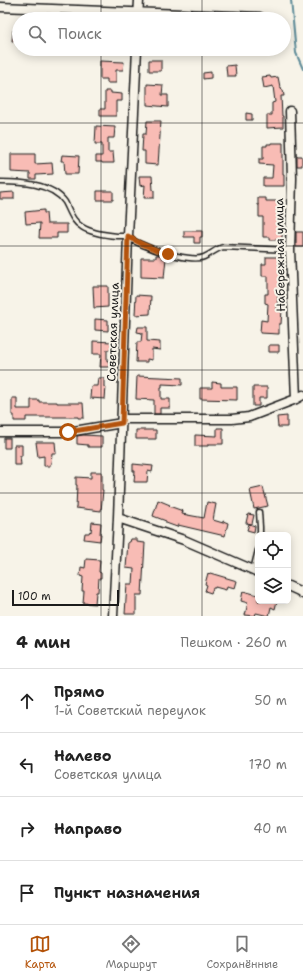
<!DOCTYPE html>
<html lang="ru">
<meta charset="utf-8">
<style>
body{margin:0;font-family:"Shantell Sans",sans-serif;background:#f2f2f2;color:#222}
.controls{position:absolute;right:12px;bottom:12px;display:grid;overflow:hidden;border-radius:6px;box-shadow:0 2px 10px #0003}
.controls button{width:36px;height:36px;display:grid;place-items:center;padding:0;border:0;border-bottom:1px solid #e0e0e0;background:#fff;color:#222;font:20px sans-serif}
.scale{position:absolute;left:12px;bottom:10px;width:107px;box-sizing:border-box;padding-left:4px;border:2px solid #1c1c1c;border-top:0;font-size:11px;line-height:14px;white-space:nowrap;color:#1c1c1c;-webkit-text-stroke:3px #f7f3e8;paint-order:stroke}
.stop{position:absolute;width:12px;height:12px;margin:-9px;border:3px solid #b45309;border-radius:50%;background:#fff}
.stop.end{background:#b45309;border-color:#fff;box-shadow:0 1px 4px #0008}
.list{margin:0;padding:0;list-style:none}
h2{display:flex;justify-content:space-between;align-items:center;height:52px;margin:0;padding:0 16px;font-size:17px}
h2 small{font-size:13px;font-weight:400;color:#767676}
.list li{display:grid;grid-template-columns:26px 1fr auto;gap:12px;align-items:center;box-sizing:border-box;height:64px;padding:0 16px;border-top:1px solid #e0e0e0}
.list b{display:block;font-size:15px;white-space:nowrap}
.list p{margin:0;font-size:13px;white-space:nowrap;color:#767676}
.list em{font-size:13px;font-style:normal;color:#767676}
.icon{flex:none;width:22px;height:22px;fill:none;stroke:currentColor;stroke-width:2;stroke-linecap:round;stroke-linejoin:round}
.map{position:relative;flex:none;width:303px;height:616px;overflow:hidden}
.search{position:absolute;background:#fff;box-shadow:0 2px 10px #0003;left:12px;right:12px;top:12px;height:44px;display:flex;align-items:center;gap:10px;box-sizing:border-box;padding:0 14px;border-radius:22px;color:#767676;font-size:15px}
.sheet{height:308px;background:#fff}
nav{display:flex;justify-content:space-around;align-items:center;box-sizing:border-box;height:56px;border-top:1px solid #e0e0e0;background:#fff;font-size:11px;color:#767676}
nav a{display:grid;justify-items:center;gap:2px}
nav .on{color:#b45309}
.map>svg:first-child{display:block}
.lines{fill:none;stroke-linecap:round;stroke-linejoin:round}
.stream{stroke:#5f8c99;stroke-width:2}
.building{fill:#f8bcb5;stroke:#1c1c1c}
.lane-casing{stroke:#1c1c1c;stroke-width:7}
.street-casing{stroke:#1c1c1c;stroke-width:11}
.lane{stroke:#f7f3e8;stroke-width:4}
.street{stroke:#f7f3e8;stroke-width:8}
.route{stroke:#b45309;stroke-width:5}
.grid{fill:none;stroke:#1c1c1c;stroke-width:1;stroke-opacity:0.55}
.labels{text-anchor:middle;stroke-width:4;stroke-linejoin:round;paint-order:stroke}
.street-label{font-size:12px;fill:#1c1c1c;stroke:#f7f3e8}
</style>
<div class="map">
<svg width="303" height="616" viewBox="0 0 303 616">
<rect width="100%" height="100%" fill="#f7f3e8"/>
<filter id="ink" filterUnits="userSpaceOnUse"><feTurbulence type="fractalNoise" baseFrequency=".025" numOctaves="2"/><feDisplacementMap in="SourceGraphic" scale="8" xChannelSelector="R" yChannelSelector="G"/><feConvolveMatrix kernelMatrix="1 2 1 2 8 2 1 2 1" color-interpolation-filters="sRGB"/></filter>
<g filter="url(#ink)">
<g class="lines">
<path class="stream" d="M291 0 296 53 303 69"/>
</g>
<path class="building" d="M13 30H19V42L12 41Z
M149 60H161V71H149Z
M100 61 124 62 123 70H116V83H107V79H100Z
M235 65 236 76H227L226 66Z
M211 72V78L203 79V73Z
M270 76 271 78 278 77 280 87H281L282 90H283L284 96H281L282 116H283V127L267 128V115H272V103L275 102 273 86 264 88 262 77Z
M147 84 163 85 162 95H168V107L147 105Z
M105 91H111V93L122 94V101H116V116H100V109H105Z
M246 113 252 114V120H246Z
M147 121H161L158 165 145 164V151H142L143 134H146Z
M96 126 115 127 114 138H108V152H113L114 163H102V162H96V156H102V144H95Z
M271 143H283V174H284V186H263V178H272L273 165 259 164V159H263V146H267V144H271Z
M11 154H35V164L52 163 53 174 36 175V179H30V173L11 172Z
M62 155 79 156 78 174H65L64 161H61Z
M297 156H302V166H297Z
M139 176H152L153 190H154V198H144L145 185 140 186Z
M97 191H113V200H97Z
M14 192V199H0V193Z
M258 198H266V201H282V240H270V237H263V217H259V205H258Z
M44 210V213H46L47 224H67V233H57V238H39L40 223 26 224 25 212Z
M184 231H202V237H200V243H194V237H184Z
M296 232H303V247H296Z
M156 255H161L162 256V258H166L164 278 141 277V258H156Z
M266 257H282V266H280V291H278L277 309H282L281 324H279V334L260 333 261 320 267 321 268 304 265 303V294H268V276H262V264H266Z
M93 286H108V307L94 308Z
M136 295 151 296 150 314 135 315Z
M95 319 108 320V331L95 330Z
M138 327H147V341L160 342V350L152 349V360L147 359V362H136L137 342H141L142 333 137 332Z
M93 341 112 342V350H107V361H109V367H100L101 354H93Z
M269 345H279V352H269Z
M137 376 182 378V385L162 384V387H161V399H170V408H160V414H154V400L136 399Z
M98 378H104V387H106L105 399 90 398 91 386H97Z
M212 382 221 383V387H237V400L200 399V388H212Z
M253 387H267V398H259V406H253Z
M12 398H17V409H31V400H39V402H57V403H83L84 418H78V417H26V421H14V415H12Z
M287 416V427H278L277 417Z
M217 428H223V444H208V446H195V435L217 436Z
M136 430H156V439H136Z
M83 435 102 436V447H88V445L77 444V436Z
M4 438H10V448H4Z
M36 442H55L56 453H52L51 464H50V466H44V456L38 457Z
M14 445H22V456H20L21 465H14Z
M133 464 153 466 152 472 148 471 147 482H134L135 471H133Z
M91 472H102V490H103L101 511 76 508 77 485H76V477L91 478Z
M263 487 268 506 254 509 250 490Z
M158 500 170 505 169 506 183 511 182 514 204 518 207 502 216 504 213 520 223 523V521L228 523 225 536 178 525 177 527 166 523V521L153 516Z
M248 514 254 515 252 524 246 523Z
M92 522 101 523 100 534H101L100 541 84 539 85 533H89L90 531 91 532Z
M249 524 255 526 254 532 247 530Z
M131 539H137V542L145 543 142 595H136V614H125L127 584H133L134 569 126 568 128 542H130Z
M86 559 100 560 99 572 101 573V578H99L98 592H96L95 604 83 603 84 591H82L83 577 80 576 81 567 85 568Z
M208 573 209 574 210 573 237 581 235 588 227 586 226 590 215 587V588H213L211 593 205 591 207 585 205 584Z
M243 591 258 595V601H277L275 609 271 607 269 616 256 613 255 616 245 615 248 603 241 601Z"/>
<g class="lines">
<g class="lane-casing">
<path id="lane" d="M0 182C21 182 52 183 65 202 70 211 72 221 82 227 91 233 106 235 117 236 120 236 123 236 126 236 129 237 132 239 134 241 138 243 143 245 148 247 159 252 194 262 204 257 211 254 216 249 223 247L290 250
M259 512 260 527V535
M253 570 258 550"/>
</g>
<g class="street-casing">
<path id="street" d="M0 7 260 17
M138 19 139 0
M290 111 292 178 290 250 296 399
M122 419H232L249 417 296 399 303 395
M0 432H68L122 423
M118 518 184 540 258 572
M288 586 299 591 303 594
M113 616 118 518 128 236 137 49"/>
</g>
<use href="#lane" class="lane"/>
<use href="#street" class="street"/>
</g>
</g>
<g class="lines" filter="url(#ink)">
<path class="route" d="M68 432 122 423 128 236C140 245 154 249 168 254"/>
</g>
<path class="grid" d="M101 0V19M202 0V19M101 49V616M202 49V616M0 123H303M0 246H303M0 370H303M0 493H303"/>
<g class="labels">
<g class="street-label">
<text transform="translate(280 255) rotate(-91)" y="4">Набережная улица</text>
<text transform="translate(113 332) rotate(-88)" y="4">Советская улица</text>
</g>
</g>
</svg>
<div class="controls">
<button><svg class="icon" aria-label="locate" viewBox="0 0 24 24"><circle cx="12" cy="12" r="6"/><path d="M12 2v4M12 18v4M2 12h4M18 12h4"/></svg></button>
<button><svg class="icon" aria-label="layers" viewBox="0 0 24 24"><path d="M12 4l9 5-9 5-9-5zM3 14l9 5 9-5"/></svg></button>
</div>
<div class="scale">100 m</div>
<div class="stop" style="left:68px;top:432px"></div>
<div class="stop end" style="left:168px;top:254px"></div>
<div class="search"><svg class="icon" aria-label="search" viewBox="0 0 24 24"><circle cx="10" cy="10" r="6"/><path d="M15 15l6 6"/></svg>Поиск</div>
</div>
<section class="sheet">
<h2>4 мин<small>Пешком · 260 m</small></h2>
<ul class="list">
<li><svg class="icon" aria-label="ahead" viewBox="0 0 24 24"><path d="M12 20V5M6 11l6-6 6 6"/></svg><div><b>Прямо</b><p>1-й Советский переулок</p></div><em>50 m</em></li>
<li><svg class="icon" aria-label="left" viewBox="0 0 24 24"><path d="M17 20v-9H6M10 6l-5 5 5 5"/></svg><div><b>Налево</b><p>Советская улица</p></div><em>170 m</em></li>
<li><svg class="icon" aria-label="right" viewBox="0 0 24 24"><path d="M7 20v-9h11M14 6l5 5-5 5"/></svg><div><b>Направо</b></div><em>40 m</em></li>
<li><svg class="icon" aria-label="arrive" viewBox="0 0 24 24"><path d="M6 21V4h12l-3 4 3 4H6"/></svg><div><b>Пункт назначения</b></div></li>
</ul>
</section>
<nav>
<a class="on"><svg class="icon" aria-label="map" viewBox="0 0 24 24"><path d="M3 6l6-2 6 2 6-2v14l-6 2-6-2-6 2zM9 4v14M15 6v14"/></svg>Карта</a>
<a><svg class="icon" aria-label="directions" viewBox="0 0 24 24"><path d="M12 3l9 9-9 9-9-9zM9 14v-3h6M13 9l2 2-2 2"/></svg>Маршрут</a>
<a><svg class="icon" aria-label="saved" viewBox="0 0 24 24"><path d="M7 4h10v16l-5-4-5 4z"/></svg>Сохранённые</a>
</nav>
